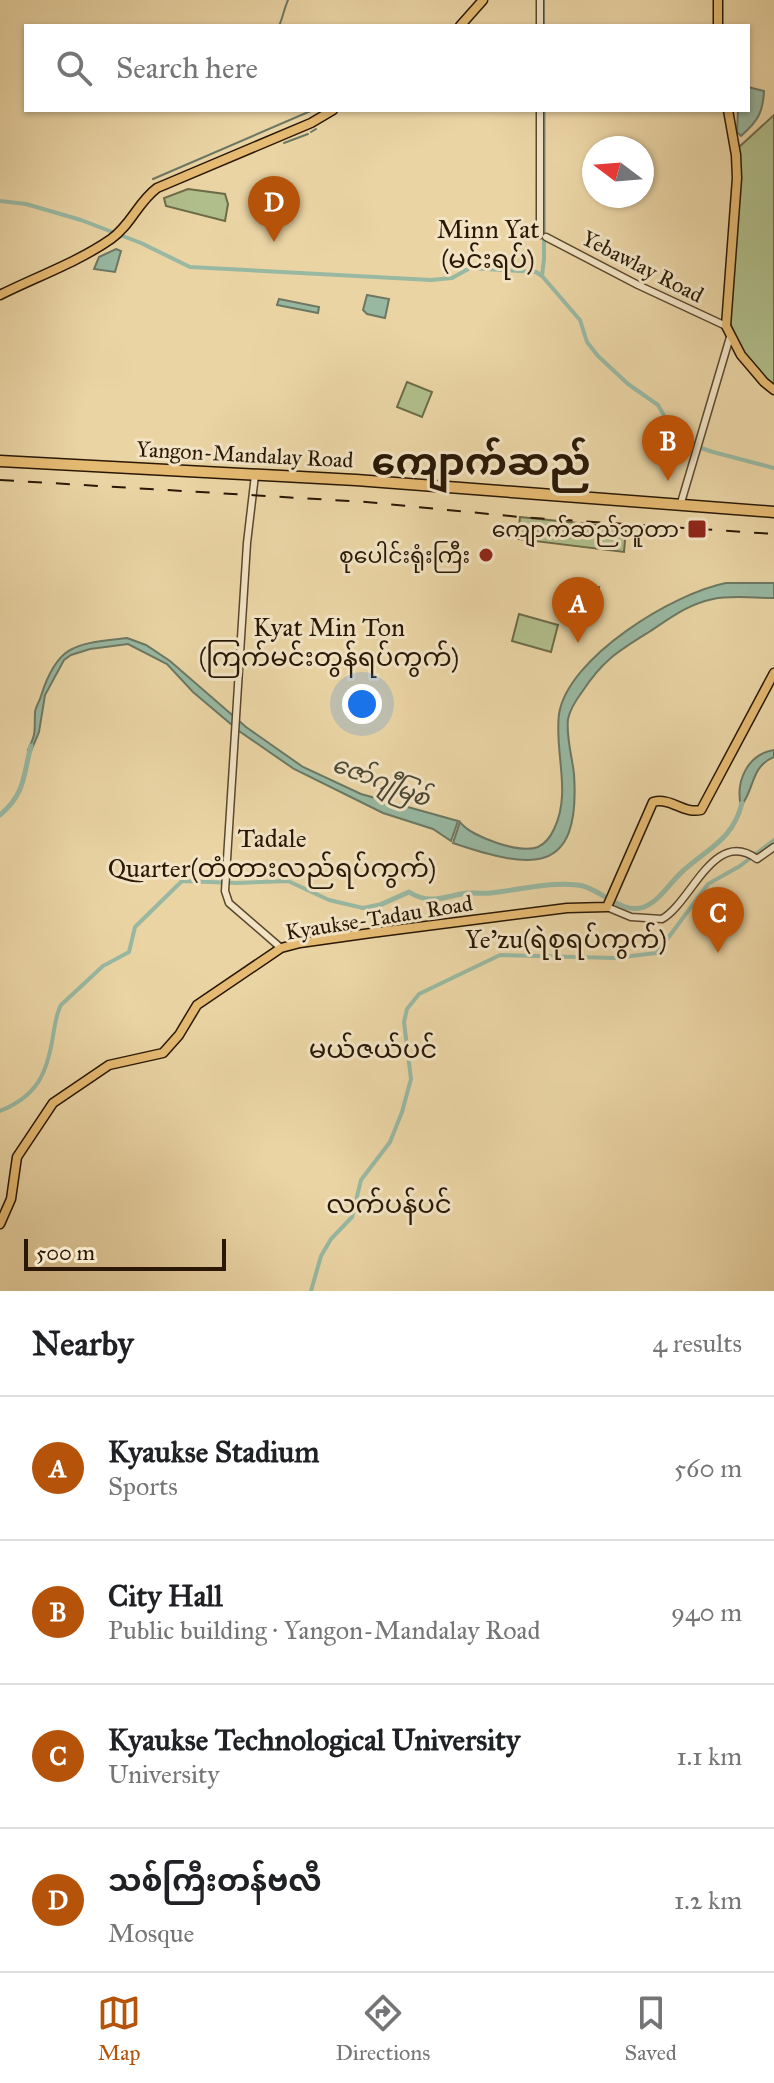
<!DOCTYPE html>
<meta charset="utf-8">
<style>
body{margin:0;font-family:"IM FELL Great Primer","Noto Sans Myanmar",serif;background:#f6f6f6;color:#202124}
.compass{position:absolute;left:582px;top:136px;width:72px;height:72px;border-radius:50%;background:#fff;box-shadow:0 2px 6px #0004;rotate:286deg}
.scale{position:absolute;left:24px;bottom:20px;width:202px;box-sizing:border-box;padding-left:8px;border:4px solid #2a1805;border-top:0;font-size:22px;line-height:28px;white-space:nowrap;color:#2a1805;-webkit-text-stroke:6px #f1e3c4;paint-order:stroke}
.you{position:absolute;left:362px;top:704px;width:28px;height:28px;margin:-20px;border:6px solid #fff;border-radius:50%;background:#1a73e8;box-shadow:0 0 0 12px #1a73e833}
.badge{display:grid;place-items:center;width:52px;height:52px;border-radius:50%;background:#b45309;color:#fff;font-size:26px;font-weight:700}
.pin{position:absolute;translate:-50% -66px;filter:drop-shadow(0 2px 4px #0008)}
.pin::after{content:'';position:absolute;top:42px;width:28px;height:24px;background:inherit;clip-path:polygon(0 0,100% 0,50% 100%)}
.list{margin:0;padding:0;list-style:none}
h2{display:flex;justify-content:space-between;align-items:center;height:104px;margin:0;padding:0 32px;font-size:34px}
h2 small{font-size:26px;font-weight:400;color:#757577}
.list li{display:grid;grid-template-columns:52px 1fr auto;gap:24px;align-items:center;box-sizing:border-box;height:144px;padding:0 32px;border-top:2px solid #e0e0e0}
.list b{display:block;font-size:30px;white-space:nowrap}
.list p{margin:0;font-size:26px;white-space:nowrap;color:#757577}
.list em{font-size:26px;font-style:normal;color:#757577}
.icon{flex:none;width:44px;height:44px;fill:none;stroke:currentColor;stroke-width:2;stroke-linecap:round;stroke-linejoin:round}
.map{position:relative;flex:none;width:774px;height:1291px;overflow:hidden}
.search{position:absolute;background:#fff;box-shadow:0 2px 6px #0004;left:24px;right:24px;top:24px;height:88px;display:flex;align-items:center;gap:20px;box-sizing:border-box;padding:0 28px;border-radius:0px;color:#757577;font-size:30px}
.sheet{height:680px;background:#fff}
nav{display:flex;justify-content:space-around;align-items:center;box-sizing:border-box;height:112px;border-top:2px solid #e0e0e0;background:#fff;font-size:22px;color:#757577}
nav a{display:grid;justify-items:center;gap:4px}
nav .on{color:#b45309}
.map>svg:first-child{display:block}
.green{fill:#b0be8b;stroke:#6d6b48;stroke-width:2}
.water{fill:#98b8a2;stroke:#6c7863;stroke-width:2}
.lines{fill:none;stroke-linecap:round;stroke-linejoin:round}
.stream{stroke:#6c7863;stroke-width:2}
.canal{stroke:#98b8a2;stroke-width:4}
.river{stroke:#98b8a2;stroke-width:5}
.minor-casing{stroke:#5a472d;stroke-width:9}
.major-casing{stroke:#2a1805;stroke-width:11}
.highway-casing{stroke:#2a1805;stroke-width:13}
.minor{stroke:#f1e3c4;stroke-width:6}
.major{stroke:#e5ba72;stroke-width:8}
.highway{stroke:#e5ba72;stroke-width:10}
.rail{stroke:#2a1805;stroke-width:2;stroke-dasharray:14 14;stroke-linecap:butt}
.poi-dot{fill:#8f2418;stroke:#f1e3c4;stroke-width:3}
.labels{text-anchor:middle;stroke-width:6;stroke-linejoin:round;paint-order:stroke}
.street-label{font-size:22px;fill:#2a1805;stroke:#f1e3c4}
.poi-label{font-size:22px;fill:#2a1805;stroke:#f1e3c4;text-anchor:end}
.water-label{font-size:24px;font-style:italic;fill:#4b4834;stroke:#f1e3c4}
.quarter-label{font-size:26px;fill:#2a1805;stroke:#f1e3c4}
.town-label{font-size:38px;font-weight:bold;fill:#2a1805;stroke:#f1e3c4}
</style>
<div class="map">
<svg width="774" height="1291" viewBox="0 0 774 1291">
<rect width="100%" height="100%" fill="#ead4a4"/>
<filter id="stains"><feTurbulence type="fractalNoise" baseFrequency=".0025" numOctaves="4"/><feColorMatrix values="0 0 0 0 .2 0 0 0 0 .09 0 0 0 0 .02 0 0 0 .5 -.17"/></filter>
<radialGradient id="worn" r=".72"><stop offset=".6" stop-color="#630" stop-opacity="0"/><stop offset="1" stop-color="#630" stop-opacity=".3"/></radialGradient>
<path class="green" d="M774 115V387L750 367 729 321 738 148Z
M188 189 225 194 228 204 225 221 166 206 164 198Z
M407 382 432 392 422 417 397 407Z
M520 517 626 528 624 552 518 539Z
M568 582 599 587 595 607 564 602Z
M519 614 558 625 551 652 512 641Z"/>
<path class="water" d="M748 87 764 91C763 113 757 122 741 136L737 132 738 110H748Z
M116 249 121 251 115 272 94 269 99 257Z
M367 295 389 299 385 318 367 314 363 310Z
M279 299 319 307 318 313 277 305Z
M726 583H774V598C754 598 732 595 713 599 688 604 669 619 649 632 617 652 603 660 582 692 576 700 570 710 568 719 566 737 572 756 574 774 581 878 530 869 453 843L460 822C471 837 520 854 538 847 546 843 551 836 554 829 572 793 554 751 559 714 568 657 674 593 726 583Z
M127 638 146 645 170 661 246 727 303 767 361 794 458 821 451 841 433 829 383 813 294 769 239 731 193 692 167 664 128 644 90 649 71 655 64 660 45 695 39 732 31 751 28 750C37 731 34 732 35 713 35 707 40 701 41 696 58 642 78 644 127 638Z
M774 750V757C750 767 755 789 741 806 735 781 748 754 774 750Z"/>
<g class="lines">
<path class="stream" d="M279 26C283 17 284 9 288 0
M311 132 316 129
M284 143 308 134
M153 179 313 110"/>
<path class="canal" d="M543 0V26
M0 201 26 204 81 220 141 243 190 267 431 280 452 278 470 268 536 272 542 276 580 320 587 342 598 356 628 384 658 405 672 429 681 438 695 446 713 452 774 468
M542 276 544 259V110
M0 1111C37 1096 47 1074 53 1036 55 1025 56 1014 61 1005L103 966 129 952 135 927 182 881 236 883 288 881 329 900 363 908 382 904
M311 1291 321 1256 331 1239 352 1217 361 1180 390 1142 402 1112 411 1079 404 1022 407 1009 419 994 500 955 614 958 657 953 708 884 740 866 774 840"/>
<path class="river" d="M0 815C26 793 23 775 31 746
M382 904 409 892C428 904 441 898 461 894 471 892 481 894 491 893 517 890 558 880 583 886 602 891 624 915 644 907 660 901 671 881 684 870 710 847 733 839 742 803"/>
<g class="minor-casing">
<path id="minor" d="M540 0V26
M540 110V235
M546 237 638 285 726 326
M255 475 247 543 225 891 229 903 281 948
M680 506 730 337
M607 907 631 917 662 919C692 902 714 827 757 859L774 847"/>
</g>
<g class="major-casing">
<path id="major" d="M718 0V26
M460 26 483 0
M728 110 736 155 737 178 726 326 741 355 764 382 774 390
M0 295C36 277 78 262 111 239 131 225 138 202 157 188L311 123 333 110
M0 1224 11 1199 17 1157 53 1103 109 1065 163 1053 179 1035 197 1005 281 948 300 943 371 933 567 908 607 907 653 802C671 797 683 814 701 810L774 673"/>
</g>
<g class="highway-casing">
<path id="highway" d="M0 461 356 480 774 512"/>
</g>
<use href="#minor" class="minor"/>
<use href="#major" class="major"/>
<use href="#highway" class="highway"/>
<path class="rail" d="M0 480 366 502 520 517 774 534"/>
</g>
<g class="poi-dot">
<rect x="687" y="519" width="20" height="20" rx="4"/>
<circle cx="486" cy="555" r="8"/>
</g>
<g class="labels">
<g class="street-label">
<text transform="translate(643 266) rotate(27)" y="8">Yebawlay Road</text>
<text transform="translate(245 454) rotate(3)" y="8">Yangon-Mandalay Road</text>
<text transform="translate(379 917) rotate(-9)" y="8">Kyaukse-Tadau Road</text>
</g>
<g class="poi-label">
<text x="679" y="537">ကျောက်ဆည်ဘူတာ</text>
<text x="470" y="563">စုပေါင်းရုံးကြီး</text>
</g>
<g class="water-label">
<text transform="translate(381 781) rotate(21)" y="8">ဇော်ဂျီမြစ်</text>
</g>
<g class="quarter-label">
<text x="488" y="238">Minn Yat<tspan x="488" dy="30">(မင်းရပ်)</tspan></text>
<text x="329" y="636">Kyat Min Ton<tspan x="329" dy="30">(ကြက်မင်းတွန်ရပ်ကွက်)</tspan></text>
<text x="272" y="847">Tadale<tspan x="272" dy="30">Quarter(တံတားလည်ရပ်ကွက်)</tspan></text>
<text x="566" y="948">Ye'zu(ရဲစုရပ်ကွက်)</text>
<text x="373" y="1058">မယ်ဇယ်ပင်</text>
<text x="389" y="1213">လက်ပန်ပင်</text>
</g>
<g class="town-label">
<text x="481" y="475">ကျောက်ဆည်</text>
</g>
</g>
<rect width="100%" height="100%" filter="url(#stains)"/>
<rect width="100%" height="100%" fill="url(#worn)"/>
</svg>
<svg class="compass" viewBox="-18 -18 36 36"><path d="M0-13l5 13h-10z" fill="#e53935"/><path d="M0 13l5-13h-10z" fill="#757577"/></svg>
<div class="scale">500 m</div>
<div class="you"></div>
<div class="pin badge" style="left:578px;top:643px">A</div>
<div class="pin badge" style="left:668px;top:481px">B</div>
<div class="pin badge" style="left:718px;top:953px">C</div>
<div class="pin badge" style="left:274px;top:242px">D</div>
<div class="search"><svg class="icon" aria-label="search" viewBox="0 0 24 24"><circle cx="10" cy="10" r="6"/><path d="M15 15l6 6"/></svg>Search here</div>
</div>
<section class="sheet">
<h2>Nearby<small>4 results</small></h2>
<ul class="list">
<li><span class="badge">A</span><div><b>Kyaukse Stadium</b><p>Sports</p></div><em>560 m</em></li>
<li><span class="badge">B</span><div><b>City Hall</b><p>Public building · Yangon-Mandalay Road</p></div><em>940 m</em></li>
<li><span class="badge">C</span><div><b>Kyaukse Technological University</b><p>University</p></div><em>1.1 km</em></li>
<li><span class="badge">D</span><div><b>သစ်ကြီးတန်ဗလီ</b><p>Mosque</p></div><em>1.2 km</em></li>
</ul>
</section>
<nav>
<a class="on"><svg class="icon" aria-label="map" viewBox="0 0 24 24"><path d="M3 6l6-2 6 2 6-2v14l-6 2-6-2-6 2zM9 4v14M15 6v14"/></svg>Map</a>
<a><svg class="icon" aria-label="directions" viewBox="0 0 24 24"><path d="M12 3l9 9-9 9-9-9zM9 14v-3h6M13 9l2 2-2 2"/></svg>Directions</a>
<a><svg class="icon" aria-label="saved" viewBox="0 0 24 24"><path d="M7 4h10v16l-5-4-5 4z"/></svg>Saved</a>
</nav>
